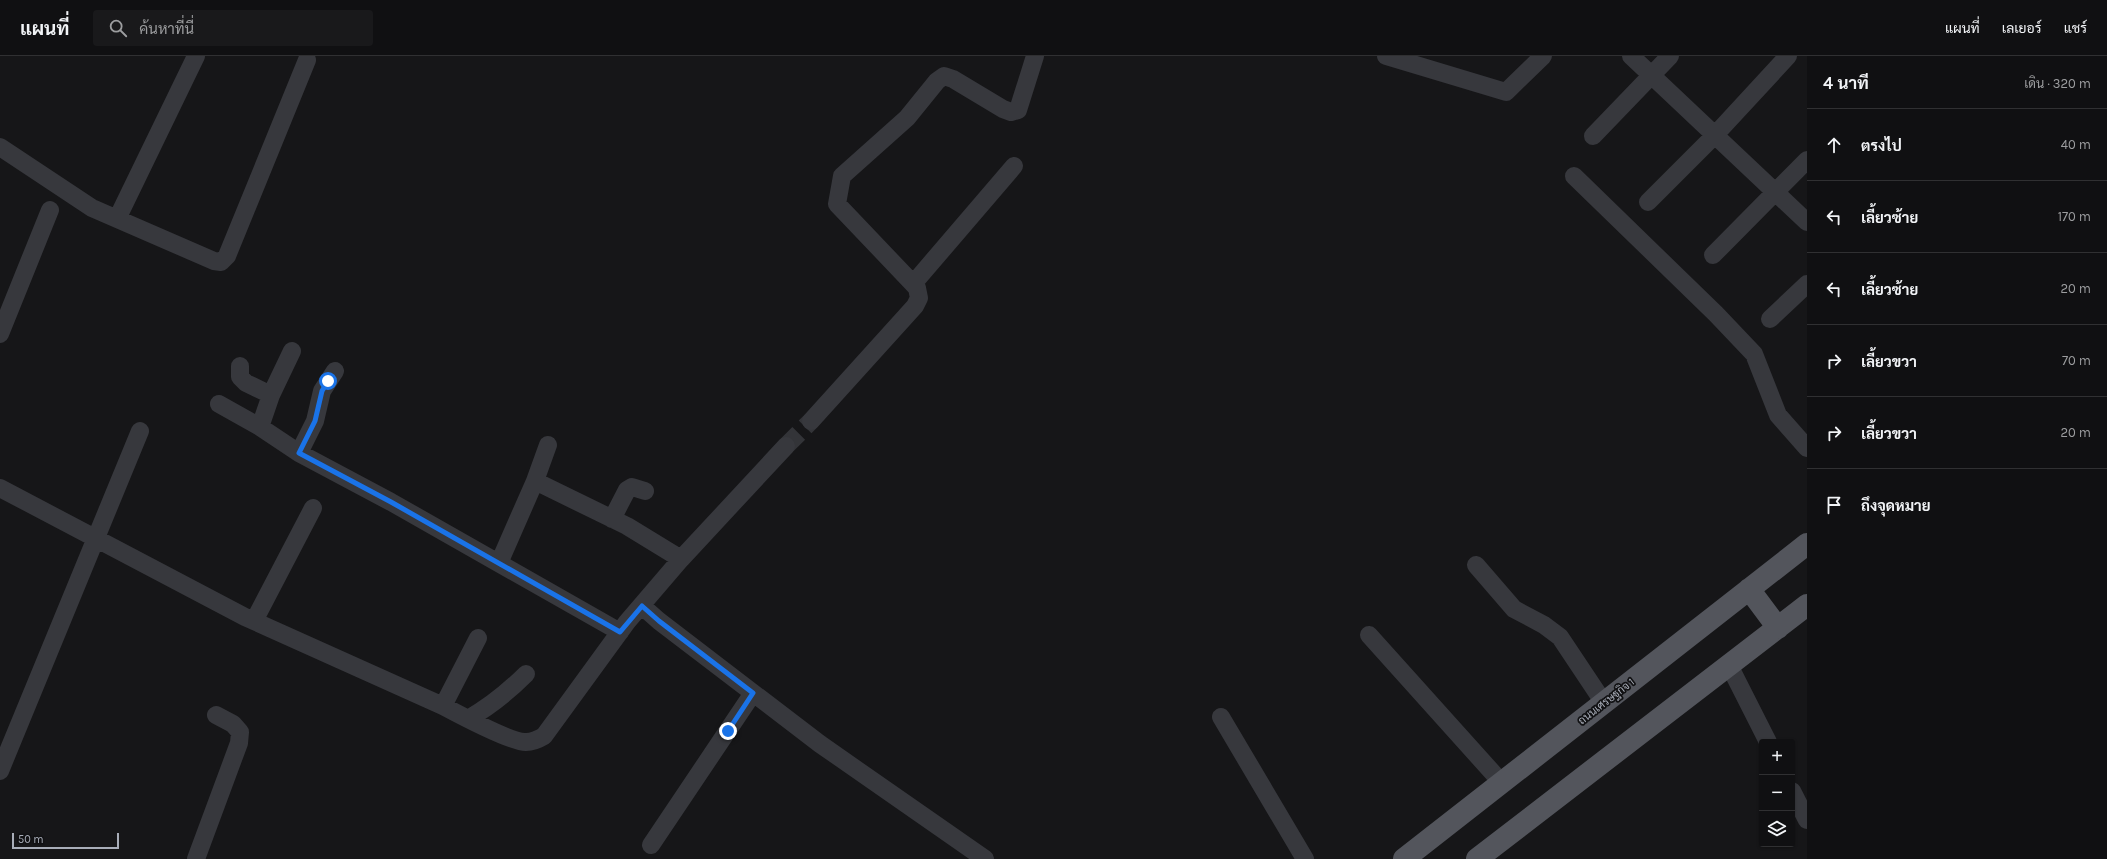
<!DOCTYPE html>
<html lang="th">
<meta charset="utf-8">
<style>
body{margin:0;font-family:Karla,Sarabun,sans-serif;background:#19191b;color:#f1f3f6}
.controls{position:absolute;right:12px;bottom:12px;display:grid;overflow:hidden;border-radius:4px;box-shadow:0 1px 3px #0004}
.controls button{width:36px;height:36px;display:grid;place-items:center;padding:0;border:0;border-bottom:1px solid #303032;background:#101012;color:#f1f3f6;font:20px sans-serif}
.scale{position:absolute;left:12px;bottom:10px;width:107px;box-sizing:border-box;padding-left:4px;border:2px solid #a8adb8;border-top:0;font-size:11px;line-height:14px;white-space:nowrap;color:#a8adb8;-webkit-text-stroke:3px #111113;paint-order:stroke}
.stop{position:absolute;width:12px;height:12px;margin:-9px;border:3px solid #1a73e8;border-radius:50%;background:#fff}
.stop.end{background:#1a73e8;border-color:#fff;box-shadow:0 1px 4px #0008}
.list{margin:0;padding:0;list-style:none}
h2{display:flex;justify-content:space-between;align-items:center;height:52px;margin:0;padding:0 16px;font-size:17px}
h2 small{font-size:13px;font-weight:400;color:#9c9d9f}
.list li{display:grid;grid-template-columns:26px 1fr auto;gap:12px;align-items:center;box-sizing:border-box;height:72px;padding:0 16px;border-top:1px solid #303032}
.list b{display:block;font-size:15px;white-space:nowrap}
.list em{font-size:13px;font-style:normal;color:#9c9d9f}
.icon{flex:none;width:22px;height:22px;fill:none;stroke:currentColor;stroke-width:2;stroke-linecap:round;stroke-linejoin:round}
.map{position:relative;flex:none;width:1807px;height:803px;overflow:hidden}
header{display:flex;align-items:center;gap:24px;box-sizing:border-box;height:56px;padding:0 20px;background:#101012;border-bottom:1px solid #303032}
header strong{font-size:19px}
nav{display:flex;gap:22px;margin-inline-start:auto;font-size:14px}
.search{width:280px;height:36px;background:#19191b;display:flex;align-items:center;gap:10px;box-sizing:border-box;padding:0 14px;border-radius:4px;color:#9c9d9f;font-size:15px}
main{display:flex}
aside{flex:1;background:#101012}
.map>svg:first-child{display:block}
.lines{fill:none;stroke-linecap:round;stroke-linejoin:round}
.minor-tunnel{stroke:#333438;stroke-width:18;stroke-dasharray:18 9;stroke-linecap:butt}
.minor{stroke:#37383d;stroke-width:18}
.major{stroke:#53555c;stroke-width:22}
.route{stroke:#1a73e8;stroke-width:5}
.labels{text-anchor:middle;stroke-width:3.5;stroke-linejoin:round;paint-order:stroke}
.street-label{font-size:11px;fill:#a8adb8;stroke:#111113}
</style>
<header>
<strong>แผนที่</strong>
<div class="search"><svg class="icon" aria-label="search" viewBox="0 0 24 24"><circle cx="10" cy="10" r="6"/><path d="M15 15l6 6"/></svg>ค้นหาที่นี่</div>
<nav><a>แผนที่</a><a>เลเยอร์</a><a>แชร์</a></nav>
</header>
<main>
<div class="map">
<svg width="1807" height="803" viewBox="0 0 1807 803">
<rect width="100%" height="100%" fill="#161618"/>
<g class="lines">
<path class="minor-tunnel" d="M786 390 811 365"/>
<path class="minor" d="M1386 0 1506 36 1543 0
M1631 0 1807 166
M1593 80 1670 0
M0 91 92 152 214 205 221 206 227 200 307 4
M1574 120 1716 258 1754 298 1778 359 1807 392
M1648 146 1715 79 1788 0
M117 163 196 0
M1713 199 1807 104
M913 228 1014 110
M1770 263 1807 228
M0 278 50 154
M240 310V321L246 327 271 339 260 371
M271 339 292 295
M219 348 260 371 299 397 391 446 620 576
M811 365 915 250 919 242 917 232 837 148 842 120 907 62 937 25 944 20 953 23 1003 53 1011 56 1018 54 1035 0
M548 389 535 425 627 470 681 503
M299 397 315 365 322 335 335 315
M0 432 245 561 443 650C458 658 512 687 526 686 533 686 539 683 544 680L627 566 681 503 786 390
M612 463 627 434 632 431 645 435
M499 507 535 425
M1476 509 1514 553 1544 569 1560 581 1604 647
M642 550 659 565 820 688 985 803
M254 565 313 452
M1369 579 1502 727
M1729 609 1768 686
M443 650 478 582
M1221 661 1305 803
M468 663C489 651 508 636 526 618
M0 715 140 375
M1792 735 1807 764
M651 789 753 637
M196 803 239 687 240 676 233 668 216 659"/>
<path class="major" d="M1749 533 1778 572
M1404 803 1807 488
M1477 803 1807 549"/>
</g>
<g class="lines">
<path class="route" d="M328 325 322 335 315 365 299 397 391 446 620 576 642 550 659 565 753 637 728 675"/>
</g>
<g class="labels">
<g class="street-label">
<text transform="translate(1606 645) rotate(-38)" y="4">ถนนเศรษฐกิจ 1</text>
</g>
</g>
</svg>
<div class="controls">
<button>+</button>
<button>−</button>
<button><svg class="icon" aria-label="layers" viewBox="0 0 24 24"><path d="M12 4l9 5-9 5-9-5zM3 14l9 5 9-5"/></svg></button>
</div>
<div class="scale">50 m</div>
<div class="stop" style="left:328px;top:325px"></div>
<div class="stop end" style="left:728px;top:675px"></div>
</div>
<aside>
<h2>4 นาที<small>เดิน · 320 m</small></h2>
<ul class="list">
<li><svg class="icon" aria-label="ahead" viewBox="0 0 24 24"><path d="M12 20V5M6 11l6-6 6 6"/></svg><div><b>ตรงไป</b></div><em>40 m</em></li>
<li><svg class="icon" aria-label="left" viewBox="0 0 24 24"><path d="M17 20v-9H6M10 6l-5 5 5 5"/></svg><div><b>เลี้ยวซ้าย</b></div><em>170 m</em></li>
<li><svg class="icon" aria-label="left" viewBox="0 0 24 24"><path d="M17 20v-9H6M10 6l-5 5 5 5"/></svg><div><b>เลี้ยวซ้าย</b></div><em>20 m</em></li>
<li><svg class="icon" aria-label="right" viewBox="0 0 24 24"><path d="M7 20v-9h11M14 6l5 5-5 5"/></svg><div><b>เลี้ยวขวา</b></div><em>70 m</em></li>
<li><svg class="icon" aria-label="right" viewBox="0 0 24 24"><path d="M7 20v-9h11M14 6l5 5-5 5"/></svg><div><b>เลี้ยวขวา</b></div><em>20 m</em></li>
<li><svg class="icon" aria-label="arrive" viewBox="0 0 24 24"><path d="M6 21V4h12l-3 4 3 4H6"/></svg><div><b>ถึงจุดหมาย</b></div></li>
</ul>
</aside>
</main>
